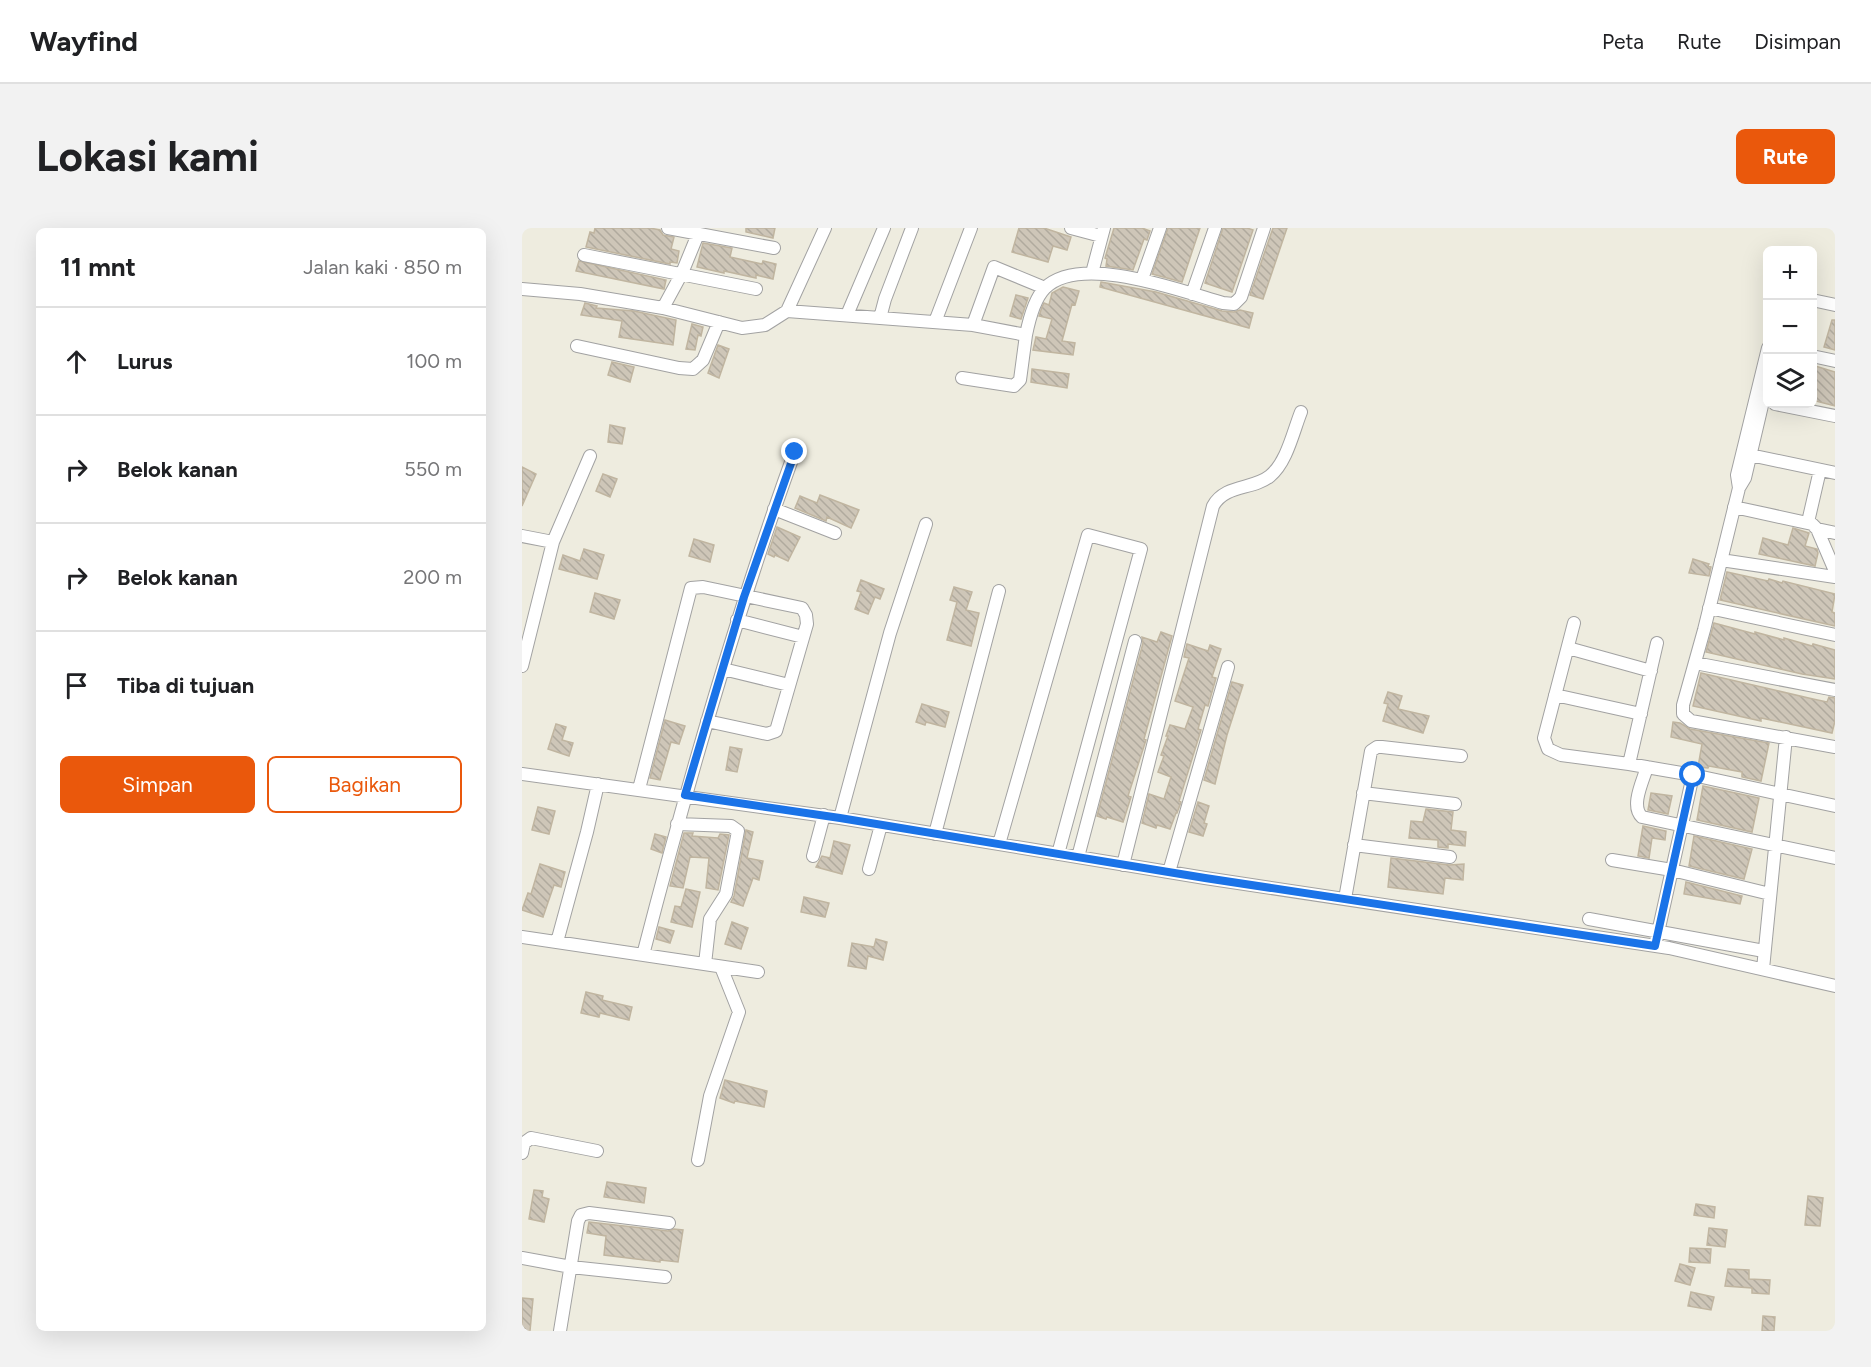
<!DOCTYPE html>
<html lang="id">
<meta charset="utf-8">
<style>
body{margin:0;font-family:Figtree,sans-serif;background:#f2f2f2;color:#202124}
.controls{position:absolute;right:18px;top:18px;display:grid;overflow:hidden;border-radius:9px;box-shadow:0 6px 24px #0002}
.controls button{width:54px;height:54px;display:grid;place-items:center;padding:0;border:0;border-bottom:2px solid #e0e0e0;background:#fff;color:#202124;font:30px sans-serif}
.stop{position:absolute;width:18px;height:18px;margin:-14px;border:4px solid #1a73e8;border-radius:50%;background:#fff}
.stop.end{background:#1a73e8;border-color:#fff;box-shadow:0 2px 6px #0008}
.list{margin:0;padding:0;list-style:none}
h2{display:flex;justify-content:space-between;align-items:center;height:78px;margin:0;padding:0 24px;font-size:26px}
h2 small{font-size:20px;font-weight:400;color:#757577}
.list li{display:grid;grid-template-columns:39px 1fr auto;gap:18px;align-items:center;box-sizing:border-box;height:108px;padding:0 24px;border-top:2px solid #e0e0e0}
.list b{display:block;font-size:22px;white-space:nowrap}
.list em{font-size:20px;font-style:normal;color:#757577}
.actions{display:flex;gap:12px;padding:18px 24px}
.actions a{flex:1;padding:14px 0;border:2px solid #ea580c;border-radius:9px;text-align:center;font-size:21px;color:#ea580c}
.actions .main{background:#ea580c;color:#fff}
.icon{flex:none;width:33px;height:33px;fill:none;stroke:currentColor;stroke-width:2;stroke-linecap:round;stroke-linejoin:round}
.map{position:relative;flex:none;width:1313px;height:1103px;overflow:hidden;border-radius:9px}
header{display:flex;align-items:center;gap:36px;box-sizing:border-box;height:84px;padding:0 30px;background:#fff;border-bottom:2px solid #e0e0e0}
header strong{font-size:28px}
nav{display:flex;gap:33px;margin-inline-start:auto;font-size:21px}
.intro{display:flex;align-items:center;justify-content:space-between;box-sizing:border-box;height:144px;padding:0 36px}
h1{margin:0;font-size:42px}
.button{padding:15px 27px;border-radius:9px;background:#ea580c;color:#fff;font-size:21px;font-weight:700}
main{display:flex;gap:36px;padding:0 36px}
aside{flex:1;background:#fff;border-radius:9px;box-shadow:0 6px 24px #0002}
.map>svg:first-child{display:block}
.building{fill:url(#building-back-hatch);stroke:#c0b5a0;stroke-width:1.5}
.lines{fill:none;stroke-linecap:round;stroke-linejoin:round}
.minor-casing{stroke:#a2a2a2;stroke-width:14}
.minor{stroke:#fff;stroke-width:12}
.route{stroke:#1a73e8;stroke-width:8}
</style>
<header>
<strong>Wayfind</strong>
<nav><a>Peta</a><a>Rute</a><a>Disimpan</a></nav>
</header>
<div class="intro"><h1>Lokasi kami</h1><a class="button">Rute</a></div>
<main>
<aside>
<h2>11 mnt<small>Jalan kaki · 850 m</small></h2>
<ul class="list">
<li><svg class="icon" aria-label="ahead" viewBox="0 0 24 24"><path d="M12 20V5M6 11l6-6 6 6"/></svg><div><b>Lurus</b></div><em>100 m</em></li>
<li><svg class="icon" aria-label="right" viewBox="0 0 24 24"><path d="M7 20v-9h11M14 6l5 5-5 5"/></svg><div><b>Belok kanan</b></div><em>550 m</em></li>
<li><svg class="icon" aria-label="right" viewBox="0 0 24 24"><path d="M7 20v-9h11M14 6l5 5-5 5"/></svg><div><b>Belok kanan</b></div><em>200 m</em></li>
<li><svg class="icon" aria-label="arrive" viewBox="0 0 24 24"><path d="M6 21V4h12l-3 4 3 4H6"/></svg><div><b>Tiba di tujuan</b></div></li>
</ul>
<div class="actions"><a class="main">Simpan</a><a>Bagikan</a></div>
</aside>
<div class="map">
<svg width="1313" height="1103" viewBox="0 0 1313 1103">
<defs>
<pattern id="building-back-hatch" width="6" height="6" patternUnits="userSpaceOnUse" patternTransform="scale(1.5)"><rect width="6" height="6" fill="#cec6b8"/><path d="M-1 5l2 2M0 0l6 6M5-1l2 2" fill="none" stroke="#b0aa9e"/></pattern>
</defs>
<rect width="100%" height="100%" fill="#eeecdf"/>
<path class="building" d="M73 0H128L138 2 141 7 152 9 149 21 157 23 155 35 148 34V36L64 19 68 4 72 5Z
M224 0H253L251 10 224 4Z
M497 0H522L549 9 545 22 531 18 526 34 490 24Z
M592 0H620L628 3 625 12 622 11 611 42 584 38 585 31 583 30Z
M646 0H678L660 54 630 46Z
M701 0H725L731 2 710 64 683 55Z
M751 0H765L741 71 728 67Z
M181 15 210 20 208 29 240 36 241 33 254 36 251 51 234 47V50L202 43V45L175 39Z
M57 33 144 52 142 61 54 43Z
M579 54 634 64 700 83 712 84 718 82 731 85 727 100 578 59Z
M541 59 557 63 553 77 550 76 540 113 553 115 551 127 511 122 514 109 524 111 530 91 517 88 520 79 522 75 527 77 530 65Z
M494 67 506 70 499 91 488 88Z
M63 75 75 78 74 80 112 83 154 92 151 117 97 109 100 93 59 87Z
M1310 92H1313V122L1302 119Z
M170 96 181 99 179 108 176 107 173 122 164 121Z
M196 117 207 121 197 150 186 145Z
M90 134 112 139 108 154 86 147Z
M1290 137 1313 144V178L1290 172 1294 153 1290 152Z
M510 141 547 146 545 160 509 154Z
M88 197 103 200 100 216 86 214Z
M0 239 14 246 0 278Z
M81 246 95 251 88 269 74 263Z
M298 267 337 282 329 300 305 289 304 293 273 280 278 268 295 275Z
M255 299 278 309 266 333 253 327 252 329 246 326Z
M1271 300 1287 305 1283 318 1295 321 1296 325 1293 338 1237 326 1241 310 1266 317Z
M172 311 192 317 188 334 167 328Z
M62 321 82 327 75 351 37 341 41 327 58 333Z
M1171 331 1187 336 1186 338 1189 339 1187 348 1167 345Z
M1205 344 1246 353 1247 351 1260 355 1261 353 1313 366 1310 384 1313 385V398L1198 372Z
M339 352 362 361 358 371 353 369 346 386 333 381 339 364 335 363Z
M432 359 450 364 444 382 457 385 449 418 425 412 435 374 428 372Z
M73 365 98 372 92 391 68 384Z
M1192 395 1233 406V404L1262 412V410L1290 418 1291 416 1313 422V451L1280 446 1184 424Z
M639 404 650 408 622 511 624 512 606 568 609 569 601 594 585 589 584 591 575 588 621 415 620 409 635 414Z
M665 416 686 423 688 417 699 421 690 449 694 450 686 478 683 477 676 501 679 502 657 573 659 574 655 585H654L648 601 635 597 634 600 620 595 627 566 642 571 649 549 636 544 642 528 639 527 646 508H644L648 497 663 501 671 479 653 473 667 430 662 429Z
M1179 445 1291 471 1305 474 1307 469 1313 470V493L1310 505 1239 490V493L1171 478Z
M710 454 721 457 705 507 693 556 682 552Z
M866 464 880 468 876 481 907 488 901 505 861 493 866 476 862 475Z
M400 476 427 484 423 499 404 494 403 497 394 494Z
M143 492 163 498 157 516 149 514 138 552 128 550Z
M1151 494 1158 495 1168 501 1247 515 1239 553 1220 549V544L1187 538 1186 540 1176 539 1180 516 1149 509Z
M34 496 44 499 40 512 51 515 47 528 26 521Z
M208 519 220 521 215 544 204 542Z
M1181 558 1237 570 1230 604 1175 592Z
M1129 565 1150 568 1146 586 1126 582Z
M676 574 687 578 682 595 685 596 681 608 667 604Z
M16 579 33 583 27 606 10 602Z
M904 581 931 584 929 602 944 604 943 618 926 616V620L916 619V612L887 610 889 593 901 594Z
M1121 598 1144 603 1143 612 1130 610 1127 630 1116 628Z
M224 602 231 604 225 630 241 633 237 652 231 650 221 678 209 674 212 668Z
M162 605H171L170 608 196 610 198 606 207 607 196 662 184 660 187 630 168 629 161 660 148 658Z
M133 606 144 609 140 625 129 621Z
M1172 608 1230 621 1222 651 1167 638Z
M312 613 328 617 320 646 294 639 300 628 308 630Z
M869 630 927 637 942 636 941 652 923 650 921 666 866 659Z
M18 636 43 644 39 659 32 657 21 689 0 682 6 665 9 666Z
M1164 654 1220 668 1218 676 1162 666Z
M164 661 178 664 170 699 149 694 153 678 159 679Z
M282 669 307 675 303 689 279 684Z
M210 694 226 700 219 721 203 716Z
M137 699 152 703 148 715 134 711Z
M354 711 365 714 361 732 346 728 344 741 326 738 330 715 352 719Z
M64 764 81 768 80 772 110 779 107 792 78 785 77 789 59 785Z
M203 852 245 863 242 879 213 873 212 875 198 870Z
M85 954 124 960 122 975 82 969Z
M12 962 21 963 20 969 27 971 22 994 7 991Z
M1286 968 1301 970 1298 998 1283 997Z
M1174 976 1193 979 1192 990 1172 987Z
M67 994 146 1003 152 1001 161 1002 156 1034 138 1032V1034L82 1027 84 1008 65 1005Z
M1187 1000 1205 1002 1203 1019 1185 1017Z
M1168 1020 1189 1021 1188 1035 1167 1034Z
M1158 1036 1173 1040 1168 1057 1153 1053Z
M1206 1041 1227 1042V1051L1248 1052 1247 1066 1230 1065V1060L1203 1058Z
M1169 1064 1192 1069 1189 1082 1166 1078Z
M0 1070 11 1071 8 1103H0Z
M1241 1088 1253 1089 1252 1103H1240Z"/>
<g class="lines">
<g class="minor-casing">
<path id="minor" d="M146 0 252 20
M549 0 579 8
M62 27 234 61
M570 45 582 0
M620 51 638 0
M0 61 58 66 141 80 220 100 243 97 265 83 451 97 504 107C507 92 512 71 523 60 559 25 659 63 701 75L712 76 719 69 742 0
M670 66 693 0
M1290 72 1313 77
M141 80 160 45 176 6
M265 83 303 0
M325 87 362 0
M358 90 363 71 390 0
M413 94 449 0
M451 97 472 39 523 60
M55 118 157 140 171 141 181 132 197 94
M1290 128 1313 133
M440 150 492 158 498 152 504 107
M1246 152 1223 250 1217 260 1182 402 1161 477V486L1169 493 1313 519
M1253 176 1313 188
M1228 227 1313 245
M1217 260 1215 247 1246 120
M1212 279 1290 296 1295 301 1313 343
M252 281 313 305
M1286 294 1298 242
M1295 301 1313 305
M0 308 31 314 0 438
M31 314 68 228
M1199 332 1313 349
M1187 380 1313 407
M215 392 281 409
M1052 395 1022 510 1026 521 1039 527 1107 536 1171 547
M1046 420 1129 443
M1173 435 1313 462
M201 441 267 457
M1033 467 1119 486
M1107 536 1135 415
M1125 539C1121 553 1108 578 1120 589L1313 630
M0 546 318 590 683 650 1147 720 1313 758
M117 561 169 360 181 359 280 380 284 387 285 396 254 503 245 506 185 493
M841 565 933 576
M318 590 368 405 404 296
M155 596 209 598 216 603 204 666 188 691 183 736
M413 606 477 363
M477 616 566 307 619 321 536 626
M832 617 928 629
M291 628 302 587
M556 629 613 413
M1090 632 1150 642 1248 666
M601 637 691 278C703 256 731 262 748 248 765 234 771 204 779 184
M347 641 359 597
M647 644 706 439
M823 671 849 523 855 519H860L939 528
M1067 691 1242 723
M0 709 236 744
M35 714 65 604 76 556
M1133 718 1171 547 1313 578
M121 727C165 557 213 388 273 223
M1241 741 1264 509
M0 925 2 915 9 910 75 923
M176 932 188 868 217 784 199 739
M0 1030 49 1039 143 1049
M38 1103 56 993 59 987 67 985 147 995"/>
</g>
<use href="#minor" class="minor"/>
</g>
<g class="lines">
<path class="route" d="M273 224 222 369 163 567 318 590 683 650 1133 718 1171 547"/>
</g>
</svg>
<div class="controls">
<button>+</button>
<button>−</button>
<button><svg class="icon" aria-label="layers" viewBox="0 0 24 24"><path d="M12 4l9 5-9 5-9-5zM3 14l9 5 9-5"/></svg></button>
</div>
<div class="stop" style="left:1171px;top:547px"></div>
<div class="stop end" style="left:273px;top:224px"></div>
</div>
</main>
